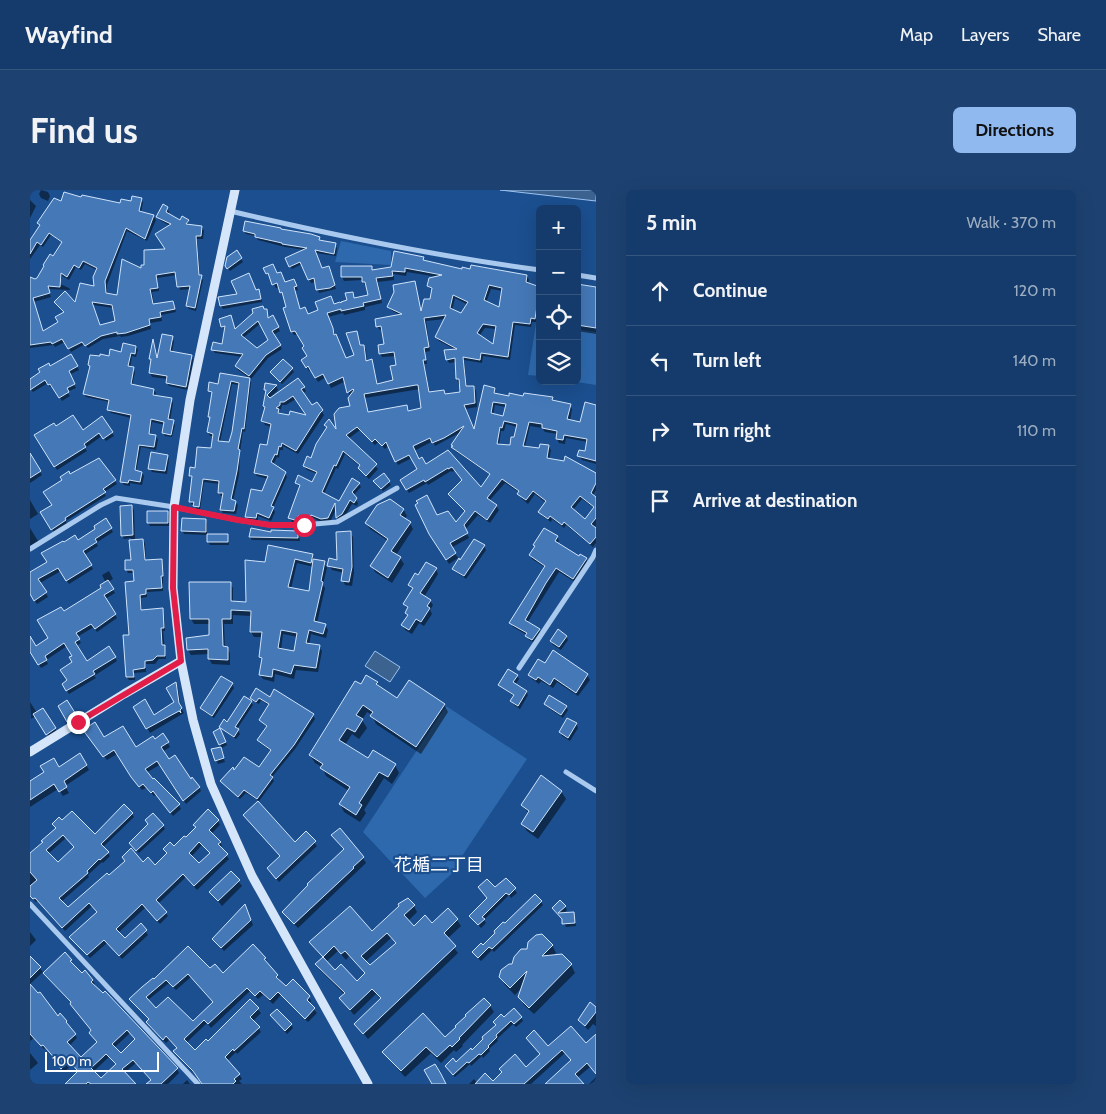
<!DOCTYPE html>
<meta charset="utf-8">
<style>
body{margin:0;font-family:Cabin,"Noto Sans JP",sans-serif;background:#1d4271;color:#f1f3f6}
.controls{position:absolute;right:15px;top:15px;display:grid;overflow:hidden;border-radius:8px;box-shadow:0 5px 20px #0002}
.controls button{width:45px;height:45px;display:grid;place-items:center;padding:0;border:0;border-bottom:1px solid #33557e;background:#143b6b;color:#f1f3f6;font:25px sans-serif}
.scale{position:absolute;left:15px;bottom:12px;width:114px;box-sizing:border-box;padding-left:5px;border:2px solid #fff;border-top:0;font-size:14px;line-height:18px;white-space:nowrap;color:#fff;-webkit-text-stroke:4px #1b4f8f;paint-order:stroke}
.stop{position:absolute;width:15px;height:15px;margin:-11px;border:4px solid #e11d48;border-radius:50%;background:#fff}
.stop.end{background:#e11d48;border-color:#fff;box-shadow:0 1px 5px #0008}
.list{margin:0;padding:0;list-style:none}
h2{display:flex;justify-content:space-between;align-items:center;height:65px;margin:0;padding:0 20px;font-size:21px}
h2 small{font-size:16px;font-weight:400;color:#9dadc1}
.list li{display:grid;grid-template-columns:32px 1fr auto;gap:15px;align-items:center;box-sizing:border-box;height:70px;padding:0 20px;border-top:1px solid #33557e}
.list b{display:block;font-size:19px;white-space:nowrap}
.list em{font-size:16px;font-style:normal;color:#9dadc1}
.icon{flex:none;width:28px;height:28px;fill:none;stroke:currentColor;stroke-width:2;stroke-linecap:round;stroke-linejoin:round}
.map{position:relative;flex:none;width:566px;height:894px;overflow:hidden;border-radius:8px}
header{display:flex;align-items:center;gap:30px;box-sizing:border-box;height:70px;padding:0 25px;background:#143b6b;border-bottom:1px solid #33557e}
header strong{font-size:24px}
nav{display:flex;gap:28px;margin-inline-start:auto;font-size:18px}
.intro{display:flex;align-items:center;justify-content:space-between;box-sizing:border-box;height:120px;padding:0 30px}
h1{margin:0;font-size:35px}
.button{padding:12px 22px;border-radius:8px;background:#90b9f0;color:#111;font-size:18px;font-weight:700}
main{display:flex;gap:30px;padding:0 30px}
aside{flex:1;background:#143b6b;border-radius:8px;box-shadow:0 5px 20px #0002}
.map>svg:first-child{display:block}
.green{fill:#2e69ad}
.water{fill:#3c6290;stroke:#9cc4f0}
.shadow{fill:#0007;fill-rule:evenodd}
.building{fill:#4478b7;stroke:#cfe3fa;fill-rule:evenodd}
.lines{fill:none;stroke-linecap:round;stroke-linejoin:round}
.street{stroke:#a9c9ee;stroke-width:5}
.secondary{stroke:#d6e6fa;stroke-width:9}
.route{stroke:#e11d48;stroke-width:6}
.labels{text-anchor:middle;stroke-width:4.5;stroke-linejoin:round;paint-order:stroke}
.neighbourhood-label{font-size:18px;fill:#fff;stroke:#1b4f8f}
</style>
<header>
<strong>Wayfind</strong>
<nav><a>Map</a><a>Layers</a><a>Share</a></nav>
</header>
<div class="intro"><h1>Find us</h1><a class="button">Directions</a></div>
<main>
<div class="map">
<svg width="566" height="894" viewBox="0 0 566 894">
<rect width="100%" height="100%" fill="#1b4f8f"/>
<path class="green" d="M311 51 361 61V75L305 72Z
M506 133H510V186L498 185Z
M547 139 566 142V195L541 191H547Z
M416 516 497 569 432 666 425 671 429 677 395 708 333 642Z"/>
<path class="water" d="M470 0H566V11Z
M345 461 370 477 360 492 335 476Z"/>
<path class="shadow" d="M11 0 18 2 20 6 18 11 11 8 9 4Z
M52 8 91 15 111 9 113 12 111 23 124 27 126 30 117 51 97 41 77 95V105L88 106 116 76 137 60 140 36 130 30 128 27 137 18 139 22 138 25 151 32 158 31 159 36 172 37 174 41 173 49H167L170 86 173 90 166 121 159 119 157 116 161 99 150 100 147 85 127 88 129 101 122 102 124 115 143 113 146 122 131 125 132 131 120 133 121 139 98 146 91 147 90 146 73 149 58 158 55 154 41 162 35 152 25 157 24 155 0 158V88L5 91 10 85 39 98 40 100 18 99 21 107 4 112 13 142 30 133 35 123 28 116 46 114 65 98 67 80 55 74 51 80 46 77 39 90 32 86V89L17 80 33 53 21 45 13 57 10 55 0 69V52L11 37 8 33 32 13ZM63 115 84 118 86 132 70 136Z
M0 10 6 16 0 28Z
M214 40 289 48 291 52 305 55 307 58 306 66 286 63 292 79 300 81 306 99 289 103 286 92 281 93 272 74 262 79 257 69 275 60 255 57 228 50 226 46 216 44Z
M207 62 213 72 200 81 196 76Z
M393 68 395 72 433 80 497 86 499 90 498 94 510 98V114L507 132H502L501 137 485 135 480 170 453 166 452 173 434 170 437 198 444 197 446 201 447 217 435 219 445 242 464 199 466 205 480 207 522 208 524 212 540 215 542 219 540 231 551 233 566 216V274L552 270 549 266 556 263 558 252 536 248 535 254 529 253 527 249 528 244 515 242 512 238 500 236 495 257 510 259 518 256 521 260 519 270 566 284V300L563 306 566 308V335L564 338 566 340V353L563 357 536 335 534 338 522 329 521 332 512 326 510 322 516 313 505 304 498 314 491 308 490 303 475 293 459 311 466 316 469 320 460 333 448 325 435 340 439 348 421 358 428 368 419 374 400 343 407 327 425 334 436 322 420 304 433 291 425 280 422 282 421 281 398 295 397 293 379 303 371 290 389 280 382 268 368 275 359 255 355 259 348 252 345 255 330 240 318 249 348 279 339 289 332 282 329 278 331 277 315 264 308 279 306 278 294 304 309 312 329 294 331 297 323 306 328 313 327 316 322 314 314 328 309 331 307 327V317L300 332 294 333 283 328 281 333 270 329V334L262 332 260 328 270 297 266 293 282 294 288 284 277 280 274 276 309 244 321 217 320 207 316 191 301 198 296 187 288 192 281 180 279 181 277 177 279 167 276 157 269 144 264 145 262 142 254 107 249 97 246 98 235 78 247 85 255 93 266 94 268 100 265 101 270 120 278 125 289 120 301 107 304 115 312 117 322 103 325 109 340 106 337 95H335L332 90 314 91 312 87 341 78 343 81 362 79ZM377 82 408 87 398 96 403 101 401 110 392 123 384 92 359 116 361 120 371 126 347 136 350 140H353L356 155 350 163 352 167 366 166 368 176 364 191 348 195 343 175 341 171 337 172 336 160 334 156 331 157 327 142 325 166 316 169 298 127 313 123 314 125 335 120V117L352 113 348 92 364 90V84L376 86ZM461 99 473 101 470 119 456 113ZM425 108 438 115 431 125 422 120ZM416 129 406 147 409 151 426 160 417 169 419 173 426 172 427 189 431 203 416 205 400 203 394 174H397L395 162 400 161 396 131ZM455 138 466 139 464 156 449 146ZM390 199 393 219 379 222 376 217 338 223 335 208ZM465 215 476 217 474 227 463 225ZM476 234 487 237 485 249 481 256 469 255 471 241H474ZM431 242 422 255 425 261 461 285 451 299 418 261 395 276 389 270 384 261 403 251 405 256ZM552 309 564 318 555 331 543 320Z
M566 99V144L547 141V103Z
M229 100 232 112 193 119 191 116Z
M236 120 239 129 243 127 250 141 243 145 252 159 238 168 221 189 208 180 206 176 213 167 185 163 183 160 193 155 195 140 191 130 205 140 224 124ZM231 133 240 151 227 160 213 148Z
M142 148 144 151 142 162 161 166 163 170 158 200 139 196 137 193 138 189 122 187 120 183 122 172 121 169 124 152 128 170Z
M106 157 108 160 106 167 102 166 100 178H103L105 182 102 196 124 200 126 203 125 206 141 209 143 213 140 231H143L145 235 142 247 135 246 133 242 135 235 122 232 120 245 126 246 128 250 126 260 111 257 106 282 112 283 114 286 112 295 100 293V296L94 295 92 292 101 228 81 223 79 220 80 212 56 207 54 204 61 178 59 175 92 164Z
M41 166 49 180 39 185 46 198 37 202 40 206 32 211 23 196 20 197 18 193 3 202 0 198V190Z
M262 179 264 182 252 194 242 183Z
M191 185 219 189 221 193 215 242 213 241 210 262 209 285 203 311 208 315 206 324 193 323 191 320 194 306H191L189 302 190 294 174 292 170 320H167L165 315H162L160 312 162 289 160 286 182 260 184 246H180L178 242 183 205 179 201 189 195ZM202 194 210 195 200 253 190 252Z
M268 190 276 201 273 203 282 217 286 214 294 225 268 264 253 256V260H250L249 268 247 267 243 275 255 283 257 287 243 318 245 322 241 331 228 326V332L219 330 217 326 233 303 238 289 227 286 225 283 238 257 242 237 235 235 233 231 236 219 234 216 236 202 235 199 236 194 246 196 248 200 238 209ZM266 209 278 226 250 225 249 221 251 219 252 215H256Z
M72 228 84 246 76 251 72 246 55 258 57 261 27 280 5 246 25 238 53 242Z
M137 266 139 269 137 284 122 282 120 278Z
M0 267 12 285 0 293Z
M69 269 87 294 74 302 76 306 36 331 37 334 24 342 12 323 24 315 40 286Z
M353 285 361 295 353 301 344 292Z
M0 310 8 324 0 329Z
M102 317 104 320 105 351 113 350 115 353 116 371 132 370 133 374V401L117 402V407L111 408 112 421 132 419 134 423 135 441H133L136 469H129L125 474H116V482L104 483 105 490H99L97 487 106 392 105 383H98L96 379 102 371 101 348 94 349 92 345Z
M373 319 377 326 374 329 380 333 383 339 366 365 370 368 374 374 362 393 345 382 342 376 358 351 340 339 336 333Z
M137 322 139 325V336H120L118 332Z
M76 330 83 342 66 353 68 356 54 365 63 379 39 394 31 381 10 393 18 407 7 414 0 404V383L67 339Z
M175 330 177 334V345L154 344 152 340Z
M0 338 8 351 0 356Z
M222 339 242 343H268L270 351 222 350 220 347Z
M320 342 323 347 324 383 322 396 315 395 313 390 314 383 302 380 299 375 308 371Z
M197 345 199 355H180L178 352Z
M527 347 529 351 527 354 549 368 556 369 558 373 545 392 529 382 497 433 509 440 511 443 505 453 499 450 497 445 483 437 481 433 516 378 502 369 500 365Z
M454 356 456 360 436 389 426 382 424 379 430 372Z
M282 365 285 371 294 373 297 378 293 395 295 398 287 433 295 435 298 440 296 448 281 444 279 455 289 457 292 461 288 482 266 480 264 489 245 484 244 492 233 489 230 485 233 472 230 467 232 447H224L221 442 222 426 203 425V434H194L195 458H197L200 463V475L182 474 179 469V464L161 465 158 460 157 449 180 446V434H164L161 429 200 393 203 398V412L217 413 236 373ZM267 373 284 377 281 402 261 399ZM253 444 268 447 265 463 251 460Z
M406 379 408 384 394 407 400 411 403 415 400 420 402 424 394 436 389 433 382 444 375 440 373 435 378 426 376 423 378 419 374 414 383 400 380 395 388 386Z
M79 381 83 389 78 392 85 403 75 409 87 428 67 442 64 437 47 447 51 453 46 456 56 473 79 458 87 471 64 486 66 488 39 504 33 494 38 491 44 472 43 466 37 456 16 470 18 474 11 478 0 460V448L6 458 20 449 33 423 73 398 76 393 72 385Z
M536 446 538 450 531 460 523 455 521 451Z
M515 475 557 485 560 490 548 506 527 492 523 498 511 491 509 494 502 489 500 485Z
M487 486 489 489 485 495 496 502 498 505 490 519 484 515 482 511 484 506 472 498 470 495Z
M192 487 202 494 204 498 184 528 173 521 171 518Z
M347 493 350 498 368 509 414 514 418 522 391 564 346 534 342 526 343 525 337 522 332 530 337 538 329 549 322 544 315 555 339 570 365 575 369 583 362 594 354 588 334 620 336 623 330 632 314 622 310 614 319 601 296 586 292 577 285 573 280 565 331 496Z
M145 494 148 498 151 518 154 523 120 543 105 517 124 526 146 513Z
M221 508H240L283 525 285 529 265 559 242 587 244 591 229 611 216 603 210 609 194 594 205 582 229 579 242 562 230 553 228 550 237 537 230 530 240 516 231 510 229 514 223 511Z
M0 512 7 523 13 519 27 542 19 547 6 526 1 529Z
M37 512 48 530 40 534 30 516Z
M221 512 223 515 207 539 210 544 206 549 193 540 191 537 198 533Z
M515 514 536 517 538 520 533 528 517 517Z
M546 534 548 538 540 551 532 546 530 542Z
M192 543 197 555 190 559 195 572 188 574 183 560 192 558 190 555Z
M57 544 105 559 133 545 140 557 132 562 138 571 169 597 171 601 156 614 131 574 116 583 149 615 151 619 143 626 126 605 124 606 116 598 112 600 105 592 87 564 77 570Z
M56 575 59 580 35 596 39 603 33 606 28 599 0 617V592L28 579Z
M531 601 536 609 508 649 497 641 492 634 499 624 492 615Z
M102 624 104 627 73 657 80 666 73 673 72 672 58 685 59 687 31 712 38 719 79 687 113 674 125 677 137 663 135 659 144 658 188 631 190 635 181 644 190 652 192 656 190 658 199 669 167 700 156 687 128 714 138 726 130 734 115 718 88 743 95 750 111 735 118 745 92 769 77 753 60 768 41 747 68 723 62 716 35 741 8 711 6 712 0 706V665L26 639 24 634 65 645ZM36 648 45 658 28 674 18 664ZM172 655 181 664 169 675 161 667Z
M133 636 135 639 109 663 103 657Z
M276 643 287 656 249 692 238 679Z
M303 646 333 668 336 673 268 738 253 722 315 660Z
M201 682 212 696 192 716 181 702Z
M476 689 487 703 481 708 479 705 454 730 456 733 451 738 443 729 458 709 449 698 465 699Z
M511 712 513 715 464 762 462 760 451 771 445 765 475 735Z
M384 716 387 722 378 731 384 737 427 730 431 736 417 749 428 763 338 849 326 834 351 809 346 804 324 825 311 809 315 805 290 780 287 774 294 768 281 752 342 742ZM361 748 367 754 339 777 335 772ZM308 761 316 770 319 766 336 784 327 792 305 781 296 772Z
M535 716 537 720 533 724 544 723 546 736 536 737 533 730 523 719Z
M217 719 223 735 194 761 183 749Z
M0 742 6 750 0 756Z
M522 755 526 763 523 766 541 775 545 783 504 824 494 815 490 807 493 796 485 805 475 795 471 787 498 760Z
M158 758 179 780 193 785 235 768 237 772 236 774 247 786 250 790 249 791 256 798 279 807 281 811 279 814 287 823 278 832 251 805 243 814 233 805 228 809 220 801 181 838 177 833 156 853 164 862 178 853 220 811 231 823 223 831 231 842 207 864 206 862 197 871 209 884 212 889 209 891 212 894H174L147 865 145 861 148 859 139 850 136 853 120 836 117 832 120 830 103 813ZM161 787 184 813 163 833 126 820 118 810 139 793 146 800Z
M2 769 13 782 0 794V771Z
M41 770 42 775 52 785 62 790 65 794 63 795 147 879 149 883 138 894H118L122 891 106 873 94 883 104 894H43L49 882 42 875 34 882 27 873 28 872 16 858 14 859 4 848 0 851V796L28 828 30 825 36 832 47 848 39 856 51 869 68 853 62 841 42 813 14 784ZM100 843 106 850 91 865 84 858ZM79 867 87 875 71 890 63 882Z
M460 816 464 822 432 855 433 856 426 862 424 860 411 873 401 863 375 887 358 868 354 862 415 848Z
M566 819V836L563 834 558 840 549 830Z
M242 826 261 835 263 838 257 844Z
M491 827 493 831 486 837 483 834 467 849 468 851 459 859 460 861 453 868 452 866 441 876 440 874 425 887 418 880 442 861 474 829Z
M566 843V883L560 877 547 888 553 894H517L541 870 535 863 501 894H439L444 889 447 893H463L496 878 511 865 497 848 518 858 556 854Z
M0 863 8 873 0 880Z
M566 887V894H559Z
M157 890 160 894H153Z"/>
<path class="building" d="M34 2 51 7 52 5 90 13 91 9 101 11 102 6 112 8 109 21 124 25 115 49 96 38 75 91 76 103 87 105 92 69 111 78V75H114V60L135 59 125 44 141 34 126 27 133 14 138 17 136 22 150 30 152 26 159 30 156 34 172 36 171 46H166L169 85H172L165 118 156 116 160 96 147 97 145 82 126 85 128 98 120 99 123 114 143 111 145 119 130 122 131 127 119 129 120 135 96 143 87 144V142L71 146 55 156 52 152 38 159 32 149 22 154 21 152 0 155V87L5 89 7 88 14 76 13 75 20 64 23 66 32 52 19 43 11 55 7 52 0 64V50L10 35 7 33 24 8 31 11ZM53 71 67 78 63 87 64 96 50 93 45 112 35 101 24 112 34 122 25 127 28 132 13 141 3 108 20 103 18 96 30 97 31 83 37 87 44 75 49 78ZM62 112 82 115 85 131 70 135Z
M215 31 251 38V39L281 44 290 47 289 50 306 53 304 64 285 60 292 78 299 76 305 95 300 98 286 100 284 88 278 90 270 72 259 77 255 68 277 58 252 54V53L225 47V44L213 41Z
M207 60 212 68 197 79 195 76 197 67Z
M364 61 394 67 393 70 432 79V77L440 79 441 75 497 85 496 92 510 97 505 129 501 128 500 134 483 132 478 167 451 163 450 170 433 167 436 196H444L445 213 434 215 444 239 454 195 465 198 464 203 479 206V203L493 206 494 203 523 207 522 210 541 214 537 229 550 232 555 212 566 215V271L547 266 549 260 555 261 557 249 534 245 533 250 526 249 527 241 512 238V234L499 232 493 256 509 258 510 254 519 255 517 268 534 271 535 266 566 283V293L561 303 566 307V328L561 334 566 338V347L560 354 534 332 532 335 520 326 518 329 508 322 516 311 503 301 496 310 487 304 489 301 472 289 457 308 467 315 457 330 445 321 434 335 438 343 420 353 426 363 416 370 399 344 385 315 388 313 386 311 397 305 407 325 418 321 426 332 435 321 418 304 432 290 422 277 418 279V278L395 292 394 290 376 300 370 290 387 279 379 265 365 272 356 252 352 256 345 249 342 252 327 237 316 245 347 274 336 286 328 278 330 275 313 261 306 276 304 275 292 302 309 311 322 288 330 293 322 302 327 308 324 313 320 310 312 324 306 328 305 313 298 328 291 329 281 325 279 330 268 326V331L258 328 270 295 265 293 268 285 282 292 287 282 273 276 277 266 281 268 286 254 297 237 294 235 299 229 306 239 304 224 309 218 320 216 318 208 324 200 323 199 317 203 313 187 298 194 293 184 285 188 278 176 276 178 271 170 277 166 272 158 274 156 265 141 261 142 253 118 256 117 252 102 250 103 247 93 242 95 238 83 236 84 233 78 243 74 247 83 251 82 255 92 264 89 267 96 264 97 270 119 275 117 278 124 288 120 285 112 301 106 304 114 310 112 311 113V112L317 110 315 103 323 102 324 108 338 105 335 92H332V87H311V76H342V80L361 77ZM375 78 412 85 399 88 397 96 402 98 400 109H394L391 121 385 91 363 95 364 102 357 117 372 124 345 129 346 137 351 136 354 154 348 155 349 164 364 162 366 175 360 176 363 190 347 194 342 169 336 171 334 155H330L327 141 316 143 324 165 316 168 306 144 304 145 303 138 297 123 311 119V121L334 116 333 113 351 109 346 88 363 86 362 81 375 82ZM459 95 472 98 469 117 454 110ZM423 105 438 112 431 123 420 118ZM416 125 405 147 427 159 414 160 416 170 425 168 426 189H429L430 202 415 204 414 200 399 202 393 170H396L394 158 399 157 394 128ZM453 134 466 136 463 154 447 143ZM386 195H388L391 218 378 221 377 215 338 222 334 204ZM463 212 476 214 473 226 461 223ZM474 231 487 234 484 247H481L480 255 467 254 470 237 472 238ZM434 236 421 255 423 256 421 257 460 284 451 297 418 260 396 274 392 267 389 269 383 256 400 248 402 253 414 248ZM550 306 564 317 555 329 541 317Z
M219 83 226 100 229 99 231 109 190 116 188 107 207 104 201 91Z
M547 94 566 97V138L547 135Z
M233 116 234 119H237L238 128 243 125 249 137 242 141 251 155 236 165 219 186 205 176 213 164 181 160 183 152 192 154 195 136 191 137 189 129 201 125 205 139 223 123 222 119ZM228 131 238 150 227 158 211 145Z
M132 144 143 146 140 161 162 165 156 197 136 193 137 186 119 183 121 169H119L123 149 127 168Z
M93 153 106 156 105 164 101 163 98 176 104 177 101 194 124 199 123 205 142 208 138 229 144 230 141 245 132 243 134 232 121 229 119 244 126 245 124 257 109 255 105 280 112 282 110 292 99 290 98 293 90 292 101 225 77 220 79 210 53 204 60 176 58 175 60 165 70 166V164L79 166 80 159 91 162Z
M41 164 48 176 39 181 45 194 37 198 39 202 29 208 20 194 18 195 15 190 0 200V189L10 182 8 179 19 173 20 176Z
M253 169 263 178 250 192 240 182Z
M190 183 220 188 214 239 212 238 208 259 210 260 207 281 201 309 206 311 204 321 190 320 193 303H188L189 291 173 289 169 317 163 316 164 312H159L162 286H159L160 277 165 278 167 257 181 258 183 244 177 242 180 227H178L182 202 178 201 179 192 188 194ZM201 191 209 193 202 242 199 252 188 251Z
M268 188 275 197 271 199 282 215 287 212 293 220 290 223 266 261 252 253 251 257 249 256 247 265 245 264 241 272 256 282 241 316 244 317 239 328 227 323 226 328 215 327 221 299 232 301 238 286 224 283 230 254 237 255 241 234 231 231 235 217 233 216 236 200H234L235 193 247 195 237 205 240 208ZM263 206 276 225 260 221 259 225 248 223 249 219 246 218 250 215V212H254Z
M43 225 53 240 72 226 83 242 73 249 69 243 54 254 56 257 24 277 4 245 24 233 26 236Z
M121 262 138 265 135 281 118 279Z
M0 263 11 281 0 288Z
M69 268 86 290 73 299 76 302 35 328 36 330 21 340 10 322 22 315 13 302 32 290 30 287 39 281 40 284Z
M354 283 360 291 351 299 343 291Z
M360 309 374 319 370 325 381 332 361 361 371 367 358 388 340 376 358 349 335 333 347 315Z
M102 315 103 345 91 346 90 316Z
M117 321H138V333H117Z
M76 328 82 338 65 349 67 352 53 361 62 375 36 391 28 378 8 389 17 402 4 411 0 404V382L17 372 11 363 33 351 34 352 45 345 48 350 65 339 64 336Z
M152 328 176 329V342L151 341Z
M221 338 241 342V340L268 341V348L219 347Z
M514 338 528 346 525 351 549 366 550 364 557 368 543 389 526 378 516 393 495 430 510 439 502 450 495 446 497 443 479 433 515 376 499 365 505 356 503 355Z
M321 341 322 377 319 392 311 391 313 379 297 376 299 368 307 370 306 342Z
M177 344H198V352H177Z
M113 349 115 370 132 369 133 386H131L132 398 116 399V404L110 405 111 420 133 418 134 438H131L132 455H135V466H127L123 470 115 471V478L103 480 104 487H96L93 445H99L95 392 104 391 103 380H95V370H101L99 350Z
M444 349 455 355 434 386 422 379 429 368 430 370Z
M238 355 283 364 281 373 265 369 258 397 279 401 283 369 295 371 291 391 293 392 284 431 296 434 293 444 279 440 276 453 290 455 286 478 264 475 261 484 243 479 242 487 229 485 232 468 229 467 232 442H220L221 421 201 420V429H192L193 456 198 457V470L178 469V459L157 460 156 448 179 445V429H160L159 392H201V411L216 412 215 370 235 372ZM251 440 267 443 264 461 248 458Z
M396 372 407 378 390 403 401 410 397 416 400 418 391 432 386 429 379 440 371 435 378 425 375 423 378 417 373 414 383 398 378 395 385 383 388 385Z
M78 390 84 399 74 405 86 424 65 439 61 434 46 443 50 449 45 452 57 471 79 456 86 467 63 481 65 484 36 501 32 494 37 490 30 480 42 472 39 467 42 466 34 453 15 466 17 470 8 475 0 462V446L6 456 18 448 7 430 31 417 34 421 71 398 70 395Z
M528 439 537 446 529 457 520 451Z
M523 460 558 484 546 503 524 488 520 495 508 487 506 490 498 485 508 469 515 473Z
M478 479 488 485 483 492 497 501 488 516 480 511 484 505 468 495Z
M336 485 348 492 346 494 367 508 379 490 415 514 386 557 340 526 343 522 333 515 326 525 333 529 325 542 317 538 309 550 338 568 343 560 366 574 358 587 349 582 329 613 332 615 326 625 309 614 320 597 290 578 293 574 279 565 325 491 331 494Z
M191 486 203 493 182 526 170 518Z
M146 492 149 513 152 518 150 520 151 523 149 521 116 539 103 517 115 509 124 525 144 512 136 498Z
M226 498 240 507 244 499 284 524 264 555 240 585 243 587 227 609 214 600 208 607 190 591 203 577 204 580 214 567 229 577 241 560 227 550 237 536 229 530 239 514 229 508 226 512 220 508Z
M519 505 537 516 531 525 514 514Z
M214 506 222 511 205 537 209 539 204 547 189 537 194 529 197 532Z
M37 510 47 526 37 532 28 516Z
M13 518 26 538 16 545 3 524Z
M537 528 547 533 538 548 529 542Z
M65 532 74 547 93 536 106 557 123 546 125 549 133 543 139 552 131 557 139 569 145 565 161 589 162 587 170 597 153 611 127 571 115 579 123 589 124 588 150 614 140 623 123 601 121 603 113 594 109 597 101 587 84 560 73 567 53 540Z
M190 538 196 552 189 555 183 542Z
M191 557 194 568 185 571 181 559Z
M50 563 57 575 34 591 37 597 29 602 24 594 0 610V591L14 582 10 576 24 568 29 577Z
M511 585 532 601 503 642 491 634 499 621 491 615Z
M228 611 265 652 276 641 286 651 246 689 237 678 250 666 213 625Z
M94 614 103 623 71 654 79 662 70 670 69 669 57 681 58 683 29 708 38 717 77 683 79 685 95 671 92 667 101 658 113 672 118 667 125 675 137 663 133 659 140 652 144 656 154 646 156 647 166 637 163 635 178 619 189 630 179 640 191 652 188 654 198 664 164 696 153 684 126 710 137 722 127 731 112 714 86 739 95 748 111 733 117 740 89 766 74 750 57 765 39 747 67 722 59 713 32 738 5 708 3 709 0 706V696L7 690 0 682V663L13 652 11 651 26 638 22 634 29 627 32 630 42 621 65 644ZM33 645 44 657 28 672 16 660ZM169 652 180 663 169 673 159 663Z
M123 623 134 635 106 661 99 653 118 634 115 630Z
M310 638 334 667 323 677 324 678 264 734 252 722 278 695 277 694 314 659 301 645Z
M201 681 210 690 188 711 179 702Z
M476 688 486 698 479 705 476 703 452 727 455 729 448 735 439 726 457 708 448 697 457 689 465 697Z
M505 704 512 711 462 759 459 757 448 768 442 762 451 753 453 755 465 743 464 741 473 732 475 733Z
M378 708 385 715 374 725 384 736 395 725 402 733 418 718 428 729 414 743 426 756 333 844 324 834 351 808 342 799 320 820 309 808 315 803 285 774 293 767 305 780 311 774 327 791 335 783 315 761 311 764 304 756 293 767 279 752 320 716 342 741 369 716 368 714ZM357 743 366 753 340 775 331 766Z
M530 710 536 716 528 723 544 722 545 733 532 734V729L522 718Z
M215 714 221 730 191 758 182 749Z
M512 744 523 755 512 766 532 764 542 774 499 818 488 807 497 781 480 798 469 787 471 780 479 774H482L484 767 491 759H497L498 752 506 745Z
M223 754 236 768 234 769 248 785 246 787 256 796 263 789 280 806 277 810 285 818 275 829 248 802 240 810 230 801 225 806 217 798 178 834 174 830 154 849 165 860 176 849 178 851 220 809 229 818 220 827 230 837 204 861 203 859 195 867 210 884 204 889 206 891 203 894H172L163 881 143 861 147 858 136 846 133 850 116 832 119 829 99 809 112 797 123 788 124 789 158 756 180 778 185 774 193 783ZM158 784 183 812 163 831 138 807 126 818 116 807 136 790 143 797Z
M35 762 42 770 40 771 52 783 55 780 63 790 61 792 73 803 75 801 148 878 131 894H116L121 890 103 870 92 879 106 894H61L58 892 56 894H35L48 881 39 871 31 879 26 873 27 871 13 855 11 856 0 844V794L8 803 10 802 28 826 30 823 37 831 36 832 46 844 37 852 51 867 67 852 59 843 61 840 40 814 41 812 13 783ZM97 840 105 849 91 863 82 854ZM76 864 86 874 71 888 61 878Z
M0 766 11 777 0 788Z
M454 808 461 815 429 848 430 849 422 857 420 855 407 867 396 857 371 881 352 862 393 823 415 847 426 837 425 836 436 826 435 825Z
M560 812 566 817V822L555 836 548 830Z
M484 818 492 827 484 834 481 831 466 845 467 847 458 856 459 857 451 865 449 864 439 873 437 872 423 885 415 876 423 868 426 872 441 858 442 860 453 849 452 847 466 835 463 832 471 824 474 827Z
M247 819 262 834 255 841 240 825Z
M541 836 556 853 566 844V884L557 873 545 884 554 894H515L541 870 532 860 494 894H445L455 883 463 891 472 882 469 879 485 864 496 877 510 864 496 848 504 840 518 856Z
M405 874 411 884 416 894H402L394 880Z"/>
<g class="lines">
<path class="street" d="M200 21C302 45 406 66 510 80
M547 85 566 88
M0 359 71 315 86 308 144 317 208 330 240 335H274L307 332 367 298
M489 478 563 367 566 360
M536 582 566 601
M0 714 168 894"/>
<path class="secondary" d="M205 0 160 210 144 317 143 398 151 471 163 530 181 594 222 686 338 894
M0 562 94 504 151 471"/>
</g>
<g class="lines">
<path class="route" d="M48 532 151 471 143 398 144 317 208 330 240 335H274"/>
</g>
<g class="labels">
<g class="neighbourhood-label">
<text x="409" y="681">花楯二丁目</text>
</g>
</g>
</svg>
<div class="controls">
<button>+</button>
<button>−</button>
<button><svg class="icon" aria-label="locate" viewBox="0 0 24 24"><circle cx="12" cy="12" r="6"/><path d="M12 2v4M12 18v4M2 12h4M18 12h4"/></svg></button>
<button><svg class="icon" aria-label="layers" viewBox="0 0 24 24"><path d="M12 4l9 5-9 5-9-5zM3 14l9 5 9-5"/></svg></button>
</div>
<div class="scale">100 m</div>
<div class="stop" style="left:274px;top:335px"></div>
<div class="stop end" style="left:48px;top:532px"></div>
</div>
<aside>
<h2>5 min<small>Walk · 370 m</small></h2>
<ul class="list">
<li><svg class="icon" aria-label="ahead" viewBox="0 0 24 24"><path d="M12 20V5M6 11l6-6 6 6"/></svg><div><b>Continue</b></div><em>120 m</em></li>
<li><svg class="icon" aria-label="left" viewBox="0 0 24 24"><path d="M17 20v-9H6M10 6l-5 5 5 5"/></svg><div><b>Turn left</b></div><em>140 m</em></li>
<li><svg class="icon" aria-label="right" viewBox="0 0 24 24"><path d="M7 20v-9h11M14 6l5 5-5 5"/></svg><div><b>Turn right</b></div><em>110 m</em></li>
<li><svg class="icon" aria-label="arrive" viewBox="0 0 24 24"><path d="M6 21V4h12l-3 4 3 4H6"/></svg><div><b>Arrive at destination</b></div></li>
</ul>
</aside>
</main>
